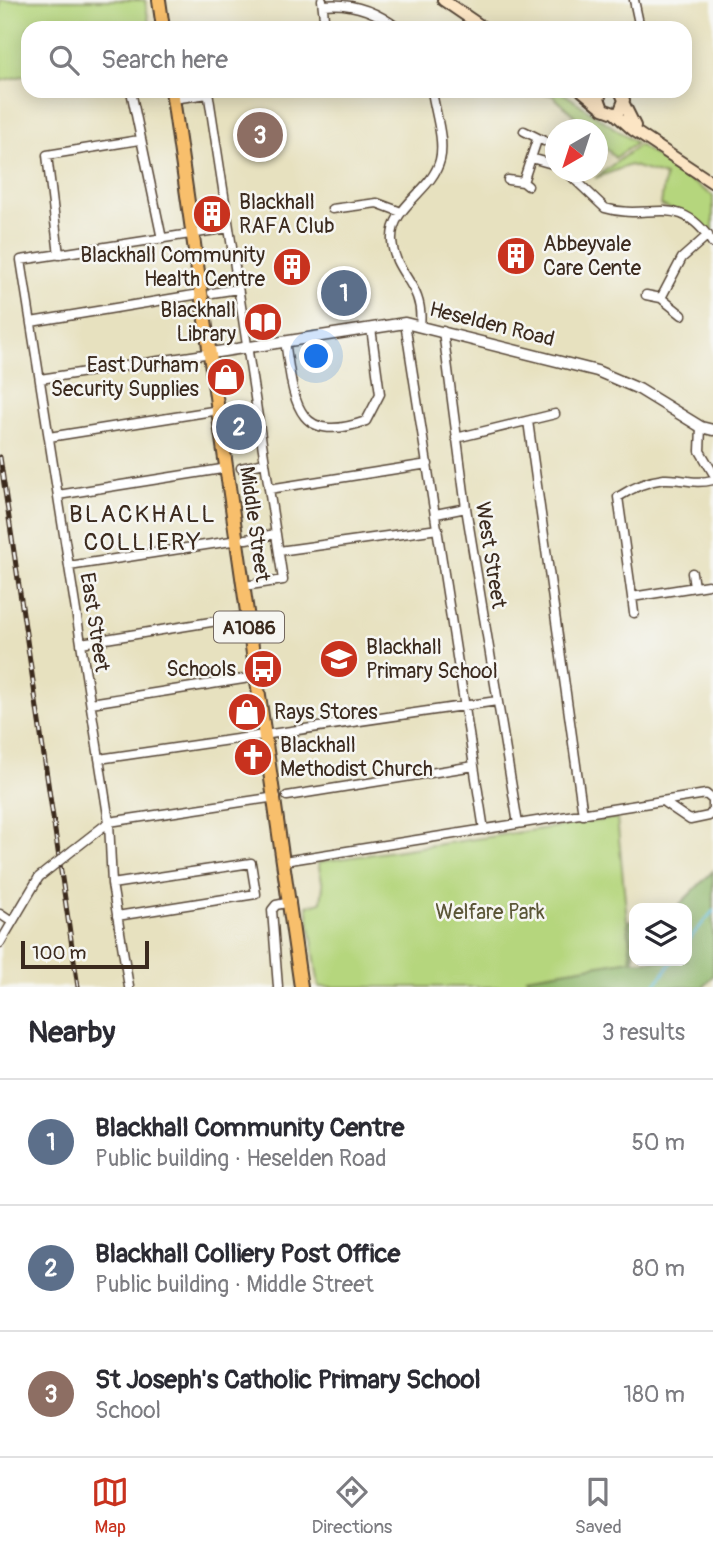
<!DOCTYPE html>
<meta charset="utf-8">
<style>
body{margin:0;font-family:Pangolin,sans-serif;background:#f2f2f3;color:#2b2b33}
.controls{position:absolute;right:21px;bottom:21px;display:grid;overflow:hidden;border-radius:14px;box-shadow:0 4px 18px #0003}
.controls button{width:63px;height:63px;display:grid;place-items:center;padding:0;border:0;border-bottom:2px solid #e1e1e2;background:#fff;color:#2b2b33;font:35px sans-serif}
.compass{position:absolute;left:545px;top:119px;width:63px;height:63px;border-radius:50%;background:#fff;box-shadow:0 4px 18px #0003;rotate:219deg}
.scale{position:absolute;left:21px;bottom:18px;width:128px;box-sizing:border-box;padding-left:7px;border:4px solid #3b2a1e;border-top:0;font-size:19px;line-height:24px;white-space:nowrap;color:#3b2a1e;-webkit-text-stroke:5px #f6f6f2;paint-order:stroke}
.you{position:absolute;left:317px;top:357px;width:24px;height:24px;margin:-18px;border:5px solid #fff;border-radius:50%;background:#1a73e8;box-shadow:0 0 0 10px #1a73e833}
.badge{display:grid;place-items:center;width:46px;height:46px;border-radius:50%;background:#c8321e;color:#fff;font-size:23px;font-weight:700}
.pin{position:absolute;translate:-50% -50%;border:4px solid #fff;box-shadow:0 2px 7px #0006}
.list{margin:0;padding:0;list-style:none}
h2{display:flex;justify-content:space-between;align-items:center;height:91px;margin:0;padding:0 28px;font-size:30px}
h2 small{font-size:23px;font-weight:400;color:#7c7c81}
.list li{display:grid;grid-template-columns:46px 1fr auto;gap:21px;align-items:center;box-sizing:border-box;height:126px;padding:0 28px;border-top:2px solid #e1e1e2}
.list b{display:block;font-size:26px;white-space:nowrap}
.list p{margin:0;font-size:23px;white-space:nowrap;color:#7c7c81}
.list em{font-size:23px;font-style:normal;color:#7c7c81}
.icon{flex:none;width:38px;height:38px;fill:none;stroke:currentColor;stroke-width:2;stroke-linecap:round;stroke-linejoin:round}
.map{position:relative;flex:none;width:713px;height:987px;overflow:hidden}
.search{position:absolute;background:#fff;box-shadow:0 4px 18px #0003;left:21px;right:21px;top:21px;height:77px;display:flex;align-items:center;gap:18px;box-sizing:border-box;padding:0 24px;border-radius:21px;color:#7c7c81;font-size:26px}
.sheet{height:469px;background:#fff}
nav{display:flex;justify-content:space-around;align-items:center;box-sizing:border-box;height:98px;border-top:2px solid #e1e1e2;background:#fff;font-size:19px;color:#7c7c81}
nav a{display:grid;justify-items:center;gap:4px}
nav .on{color:#c8321e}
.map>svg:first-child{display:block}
.green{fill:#b5d67d;stroke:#78804e;stroke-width:2}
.forest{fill:#90b76c;stroke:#667045;stroke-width:2}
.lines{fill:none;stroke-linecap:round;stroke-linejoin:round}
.stream{stroke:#63c1e1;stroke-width:2.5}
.minor-casing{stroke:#554536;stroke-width:11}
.tertiary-casing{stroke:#554536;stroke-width:13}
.secondary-casing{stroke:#554536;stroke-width:14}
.primary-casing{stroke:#554536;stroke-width:16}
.minor{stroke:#fff;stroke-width:8}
.tertiary{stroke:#fff;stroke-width:10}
.secondary{stroke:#fce5c4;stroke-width:10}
.primary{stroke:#f8bf6c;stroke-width:12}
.rail-casing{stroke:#3b2a1e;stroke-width:5}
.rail{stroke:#f6f6f2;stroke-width:2.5;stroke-dasharray:8;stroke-linecap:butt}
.minor-bridge-casing{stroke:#554536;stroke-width:11;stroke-linecap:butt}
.minor-bridge{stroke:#fff;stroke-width:8}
.labels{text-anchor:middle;stroke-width:5;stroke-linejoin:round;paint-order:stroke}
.shield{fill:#f6f6f2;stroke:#73675e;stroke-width:2}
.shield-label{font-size:19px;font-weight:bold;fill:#3b2a1e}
.poi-label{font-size:21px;fill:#3b2a1e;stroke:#f6f6f2;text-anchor:start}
.street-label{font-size:21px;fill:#3b2a1e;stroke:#f6f6f2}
.park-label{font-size:21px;fill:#5a5536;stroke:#f6f6f2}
.quarter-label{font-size:24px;letter-spacing:2px;fill:#3b2a1e;stroke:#f6f6f2}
</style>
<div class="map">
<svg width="713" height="987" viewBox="0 0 713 987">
<rect width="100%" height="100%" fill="#f6f6f2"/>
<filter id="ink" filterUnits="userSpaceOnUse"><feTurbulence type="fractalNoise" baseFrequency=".0143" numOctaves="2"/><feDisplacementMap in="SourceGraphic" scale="14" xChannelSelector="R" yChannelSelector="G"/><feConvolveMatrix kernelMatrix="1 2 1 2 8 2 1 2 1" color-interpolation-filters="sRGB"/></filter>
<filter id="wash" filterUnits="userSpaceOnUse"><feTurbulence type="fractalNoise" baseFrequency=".00686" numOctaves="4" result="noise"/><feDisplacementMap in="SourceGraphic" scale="28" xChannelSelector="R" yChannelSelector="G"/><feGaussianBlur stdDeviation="1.57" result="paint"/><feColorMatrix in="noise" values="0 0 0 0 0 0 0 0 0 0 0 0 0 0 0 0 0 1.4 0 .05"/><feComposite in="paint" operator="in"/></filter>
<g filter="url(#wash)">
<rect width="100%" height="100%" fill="#e7e1bf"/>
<path class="green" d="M0 0H145L150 28H28L27 75 0 81Z
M533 91H560L636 143 615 158 598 139V130L589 129 552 95Z
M639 145 713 196V234L695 219 661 205 665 176 630 165 595 178Z
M617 818 631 960 527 977 535 987H319L307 906 321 902 323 886 318 862Z"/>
<path class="forest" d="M713 871V976L704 987H535L526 977 631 960 629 921 634 920V961H687V908H676Z"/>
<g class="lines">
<path class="stream" d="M687 942 713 911
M653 987 673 961"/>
</g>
</g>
<g filter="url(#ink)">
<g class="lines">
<g class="minor-casing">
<path id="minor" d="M322 0 324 18
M634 0 640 28
M323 5C350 2 376 11 398 28
M131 91 162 239
M208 91 283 580 244 586
M173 99 208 94
M524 131 544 141
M531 158 556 165
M567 172 605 208C649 222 680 190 713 244
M508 180 523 182 528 186
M523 182 537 140
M332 209 377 203 401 212
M59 255 47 155 139 140
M212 293 238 289
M646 295 661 298 682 315
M661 298 682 258 708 235
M31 322 194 295
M405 323 484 830
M420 326C425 284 394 275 392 241 390 206 432 192 440 160 445 140 435 112 432 91
M443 331 466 508 518 824
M285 341C294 397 293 447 366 421L380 394 371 328
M40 379 211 353
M528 421 583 815
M701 427 700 451 713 473
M49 437 219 410
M456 438 555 414
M241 468 265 463
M269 489 428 464
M58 495 228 468
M436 514 466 508
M246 539 276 534
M279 551 438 529
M69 566 238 540
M692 573 694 587
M708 585 632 597 618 497C632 488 646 481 664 479 682 478 693 485 713 480
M632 597 634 613
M81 643 248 616
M91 703 256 677
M99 759 497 701
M287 796 474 766
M665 803 690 820 709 816 713 810
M73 850 109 822 276 797
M284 861 706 794 713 800V808
M112 884 251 863 256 894 117 916
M0 914 12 922
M0 943 39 877
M129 987 112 884 109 822 21 260 229 228
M278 987 272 910 276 905 291 902"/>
</g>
<g class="tertiary-casing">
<path id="tertiary" d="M211 353 405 323 597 371 639 389 701 427 713 430"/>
</g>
<g class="secondary-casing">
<path id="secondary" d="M443 0 484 28
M582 91 600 106
M602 91 599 98 603 109 614 113 633 130 713 183
M624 104 635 126
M620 110 624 100 620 91"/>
</g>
<g class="primary-casing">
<path id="primary" d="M159 0 163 28
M172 91 301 987"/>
</g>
<use href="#minor" class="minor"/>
<use href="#tertiary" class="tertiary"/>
<use href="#secondary" class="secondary"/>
<use href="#primary" class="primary"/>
<g class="rail-casing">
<path id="rail" d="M0 457 78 987"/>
</g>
<use href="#rail" class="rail"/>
<g class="minor-bridge-casing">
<path id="minor-bridge" d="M39 877 73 850"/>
</g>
<use href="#minor-bridge" class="minor-bridge"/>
</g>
</g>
<defs>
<g id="building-disc" transform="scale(2.0125)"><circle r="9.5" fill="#c8321e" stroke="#f6f6f2"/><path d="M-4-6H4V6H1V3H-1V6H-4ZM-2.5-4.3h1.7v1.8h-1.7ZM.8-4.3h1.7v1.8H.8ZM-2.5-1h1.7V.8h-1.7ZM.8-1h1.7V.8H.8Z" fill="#fff"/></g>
<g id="library-disc" transform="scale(2.0125)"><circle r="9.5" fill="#c8321e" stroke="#f6f6f2"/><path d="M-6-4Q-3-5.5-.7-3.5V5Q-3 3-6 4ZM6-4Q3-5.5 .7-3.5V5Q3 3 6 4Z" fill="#fff"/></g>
<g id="shop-disc" transform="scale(2.0125)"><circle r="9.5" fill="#c8321e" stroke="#f6f6f2"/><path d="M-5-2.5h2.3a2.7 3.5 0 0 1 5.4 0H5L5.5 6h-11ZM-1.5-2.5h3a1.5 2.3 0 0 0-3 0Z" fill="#fff"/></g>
<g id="school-disc" transform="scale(2.0125)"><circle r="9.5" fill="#c8321e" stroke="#f6f6f2"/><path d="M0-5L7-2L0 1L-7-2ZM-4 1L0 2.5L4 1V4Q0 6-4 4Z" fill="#fff"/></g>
<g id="bus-disc" transform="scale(2.0125)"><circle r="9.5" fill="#c8321e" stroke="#f6f6f2"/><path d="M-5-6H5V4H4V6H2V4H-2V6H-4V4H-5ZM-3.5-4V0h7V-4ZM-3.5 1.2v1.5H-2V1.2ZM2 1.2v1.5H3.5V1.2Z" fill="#fff"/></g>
<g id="church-disc" transform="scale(2.0125)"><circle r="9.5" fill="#c8321e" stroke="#f6f6f2"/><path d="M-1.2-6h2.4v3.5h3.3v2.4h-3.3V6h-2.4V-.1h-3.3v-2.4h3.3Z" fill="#fff"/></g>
</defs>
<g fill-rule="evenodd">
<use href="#building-disc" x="212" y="214"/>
<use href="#building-disc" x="516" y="256"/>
<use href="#building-disc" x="292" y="267"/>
<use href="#library-disc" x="263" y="322"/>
<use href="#shop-disc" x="226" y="377"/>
<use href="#school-disc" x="339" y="659"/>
<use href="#bus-disc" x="263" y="669"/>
<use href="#shop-disc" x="247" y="712"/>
<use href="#church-disc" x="253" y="757"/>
</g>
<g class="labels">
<rect class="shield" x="214" y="611.5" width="70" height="31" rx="5"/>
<g class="shield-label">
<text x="249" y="634">A1086</text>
</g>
<g class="poi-label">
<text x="239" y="209">Blackhall<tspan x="239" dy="24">RAFA Club</tspan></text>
<text x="543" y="251">Abbeyvale<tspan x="543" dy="24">Care Cente</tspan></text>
<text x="265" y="262" text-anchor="end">Blackhall Community<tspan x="265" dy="24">Health Centre</tspan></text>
<text x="236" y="317" text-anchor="end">Blackhall<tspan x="236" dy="24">Library</tspan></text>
<text x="199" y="372" text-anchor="end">East Durham<tspan x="199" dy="24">Security Supplies</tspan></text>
<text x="366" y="654">Blackhall<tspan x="366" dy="24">Primary School</tspan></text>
<text x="236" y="676" text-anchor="end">Schools</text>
<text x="274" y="719">Rays Stores</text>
<text x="280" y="752">Blackhall<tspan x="280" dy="24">Methodist Church</tspan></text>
</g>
<g class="street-label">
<text transform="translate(492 324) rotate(14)" y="7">Heselden Road</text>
<text transform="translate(255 524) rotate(82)" y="7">Middle Street</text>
<text transform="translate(491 555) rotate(81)" y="7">West Street</text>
<text transform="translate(95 622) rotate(81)" y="7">East Street</text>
</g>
<g class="park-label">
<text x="490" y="919">Welfare Park</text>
</g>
<g class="quarter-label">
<text x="143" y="522">BLACKHALL<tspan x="143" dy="28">COLLIERY</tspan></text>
</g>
</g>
</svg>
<div class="controls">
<button><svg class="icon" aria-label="layers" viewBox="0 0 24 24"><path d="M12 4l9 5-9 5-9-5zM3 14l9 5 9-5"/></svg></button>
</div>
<svg class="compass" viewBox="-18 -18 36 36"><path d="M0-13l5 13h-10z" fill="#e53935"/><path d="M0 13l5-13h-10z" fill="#7c7c81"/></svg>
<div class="scale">100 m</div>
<div class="you"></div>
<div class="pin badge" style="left:344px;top:293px;background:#5c6f8a">1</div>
<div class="pin badge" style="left:239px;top:427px;background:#5c6f8a">2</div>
<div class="pin badge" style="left:260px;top:135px;background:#8d6e63">3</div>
<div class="search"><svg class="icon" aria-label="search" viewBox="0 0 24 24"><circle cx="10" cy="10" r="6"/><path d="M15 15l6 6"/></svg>Search here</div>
</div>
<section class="sheet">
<h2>Nearby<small>3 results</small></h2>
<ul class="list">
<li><span class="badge" style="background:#5c6f8a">1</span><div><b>Blackhall Community Centre</b><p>Public building · Heselden Road</p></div><em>50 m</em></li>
<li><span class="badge" style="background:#5c6f8a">2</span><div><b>Blackhall Colliery Post Office</b><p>Public building · Middle Street</p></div><em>80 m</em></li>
<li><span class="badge" style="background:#8d6e63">3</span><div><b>St Joseph's Catholic Primary School</b><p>School</p></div><em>180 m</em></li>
</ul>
</section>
<nav>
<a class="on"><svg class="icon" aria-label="map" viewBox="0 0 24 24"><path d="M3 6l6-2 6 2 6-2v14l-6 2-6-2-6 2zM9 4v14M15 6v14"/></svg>Map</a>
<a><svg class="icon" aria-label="directions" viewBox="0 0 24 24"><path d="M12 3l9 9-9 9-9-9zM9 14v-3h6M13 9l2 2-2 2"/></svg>Directions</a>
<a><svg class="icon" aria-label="saved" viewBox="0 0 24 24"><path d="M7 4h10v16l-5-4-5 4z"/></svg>Saved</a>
</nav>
